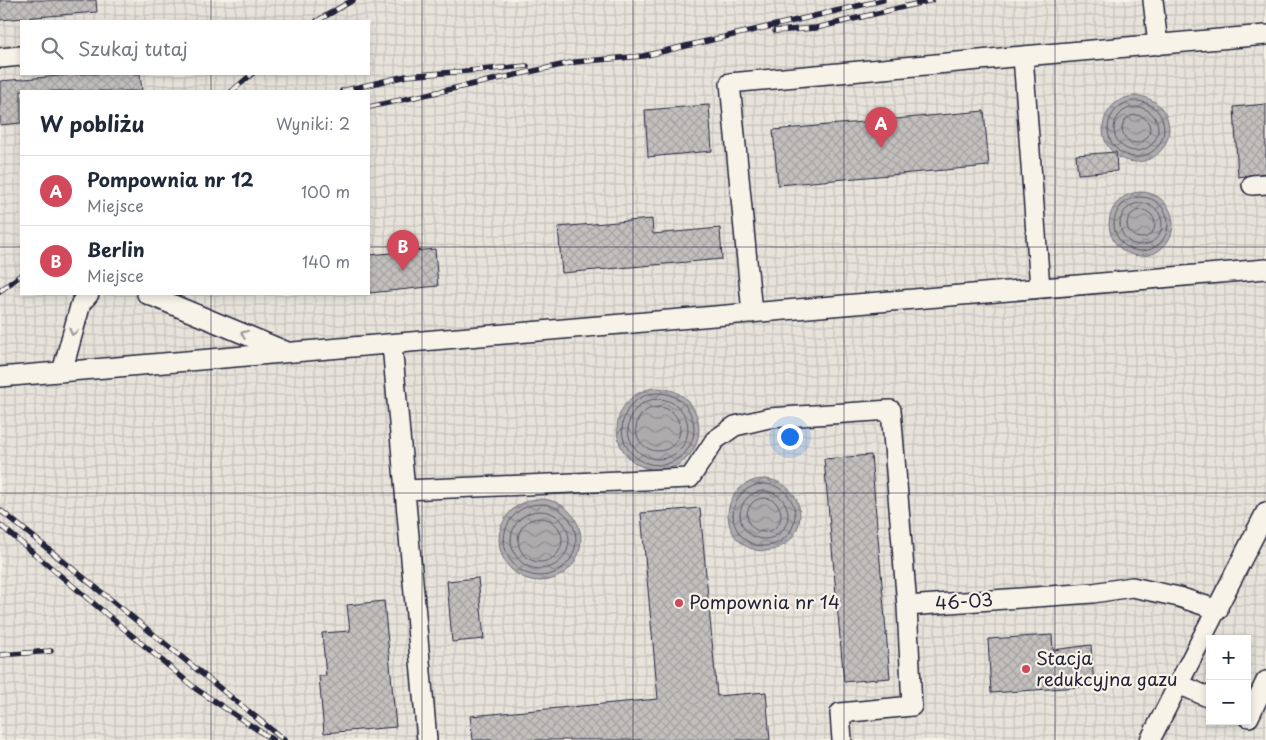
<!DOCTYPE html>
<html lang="pl">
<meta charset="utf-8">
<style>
body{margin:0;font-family:"Playpen Sans",sans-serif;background:#f6f6f7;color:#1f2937}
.controls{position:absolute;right:15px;bottom:15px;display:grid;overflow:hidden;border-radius:0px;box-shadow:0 2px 8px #0003}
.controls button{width:45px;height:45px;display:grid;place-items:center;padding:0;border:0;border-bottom:1px solid #e0e1e3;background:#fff;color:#1f2937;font:25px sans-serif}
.you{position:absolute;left:789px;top:436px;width:18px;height:18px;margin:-12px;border:4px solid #fff;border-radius:50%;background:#1a73e8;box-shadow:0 0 0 8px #1a73e833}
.badge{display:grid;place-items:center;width:32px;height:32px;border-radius:50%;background:#d1495b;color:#fff;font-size:16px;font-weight:700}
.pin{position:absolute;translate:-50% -41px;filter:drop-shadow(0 1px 2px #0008)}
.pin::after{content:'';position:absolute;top:26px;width:18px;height:15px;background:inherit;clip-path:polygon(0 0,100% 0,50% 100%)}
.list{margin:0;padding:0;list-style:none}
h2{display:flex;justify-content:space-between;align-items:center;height:65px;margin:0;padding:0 20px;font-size:21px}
h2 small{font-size:16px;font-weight:400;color:#747a83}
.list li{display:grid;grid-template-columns:32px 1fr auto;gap:15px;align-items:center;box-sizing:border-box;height:70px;padding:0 20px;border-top:1px solid #e0e1e3}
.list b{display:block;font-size:19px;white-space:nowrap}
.list p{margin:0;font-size:16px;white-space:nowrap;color:#747a83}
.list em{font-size:16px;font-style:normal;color:#747a83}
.icon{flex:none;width:28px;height:28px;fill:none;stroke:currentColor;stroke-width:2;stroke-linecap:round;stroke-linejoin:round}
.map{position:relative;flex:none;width:1266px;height:740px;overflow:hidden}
.search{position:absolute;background:#fff;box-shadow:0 2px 8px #0003;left:20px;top:20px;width:350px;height:55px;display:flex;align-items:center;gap:12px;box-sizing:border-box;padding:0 18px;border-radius:0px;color:#747a83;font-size:19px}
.panel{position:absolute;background:#fff;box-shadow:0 2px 8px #0003;left:20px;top:90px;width:350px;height:205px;border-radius:0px}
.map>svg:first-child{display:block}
.industrial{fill:url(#industrial-grid);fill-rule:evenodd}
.water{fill:url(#water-waves);stroke:#76747f}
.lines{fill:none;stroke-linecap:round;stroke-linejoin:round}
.shore{stroke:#5a5969;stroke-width:1}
.building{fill:url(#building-cross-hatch);stroke:#22223b}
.minor-casing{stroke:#22223b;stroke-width:22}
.minor{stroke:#f7f3e8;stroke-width:19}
.rail-casing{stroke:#22223b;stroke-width:5.5}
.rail{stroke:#f7f3e8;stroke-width:4;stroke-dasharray:11;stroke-linecap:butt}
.oneway{stroke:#97959a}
.grid{fill:none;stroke:#22223b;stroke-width:1;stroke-opacity:0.55}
.poi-dot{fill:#d1495b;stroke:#f7f3e8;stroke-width:2}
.labels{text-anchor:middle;stroke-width:4.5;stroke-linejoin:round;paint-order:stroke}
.street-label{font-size:18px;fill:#22223b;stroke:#f7f3e8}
.poi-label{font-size:18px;fill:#22223b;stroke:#f7f3e8;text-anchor:start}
</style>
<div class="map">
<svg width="1266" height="740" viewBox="0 0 1266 740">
<defs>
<pattern id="industrial-grid" width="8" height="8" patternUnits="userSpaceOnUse" patternTransform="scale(1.25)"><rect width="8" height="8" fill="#e7e3db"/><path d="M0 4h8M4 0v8" fill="none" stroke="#c6c2bd"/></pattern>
<pattern id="water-waves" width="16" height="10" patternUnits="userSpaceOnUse" patternTransform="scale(1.25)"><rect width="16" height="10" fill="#aeabad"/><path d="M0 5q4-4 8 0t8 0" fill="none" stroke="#8d8b8e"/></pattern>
<pattern id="building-cross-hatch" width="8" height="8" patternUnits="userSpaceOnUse" patternTransform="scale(1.25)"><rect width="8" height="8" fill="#c2bfbd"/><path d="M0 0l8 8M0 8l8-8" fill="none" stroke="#a6a4a3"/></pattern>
</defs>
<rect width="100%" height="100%" fill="#f7f3e8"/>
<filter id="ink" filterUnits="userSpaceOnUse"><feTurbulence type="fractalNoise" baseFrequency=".02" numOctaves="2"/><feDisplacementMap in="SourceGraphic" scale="10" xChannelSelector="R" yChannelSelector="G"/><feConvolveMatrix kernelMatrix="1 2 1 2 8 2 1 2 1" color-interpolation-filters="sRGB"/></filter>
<g filter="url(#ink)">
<path class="industrial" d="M0 0H1266V740H0ZM21 21H369V74H21ZM21 91H369V294H21ZM1210 639H1247V721H1210Z"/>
<path class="water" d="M1103 129a33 33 0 1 1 66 0a33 33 0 1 1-66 0Z
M1109 224a32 32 0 1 1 64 0a32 32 0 1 1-64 0Z
M617 429a41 41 0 1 1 82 0a41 41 0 1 1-82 0Z
M728 515a36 36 0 1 1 72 0a36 36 0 1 1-72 0Z
M499 540a41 41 0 1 1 82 0a41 41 0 1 1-82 0Z"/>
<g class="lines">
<path class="shore" d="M1108 129a28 28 0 1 1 56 0a28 28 0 1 1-56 0Z
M1114 129a22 22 0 1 1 44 0a22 22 0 1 1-44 0Z
M1122 129a14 14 0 1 1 28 0a14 14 0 1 1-28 0Z
M1114 224a27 27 0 1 1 54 0a27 27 0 1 1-54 0Z
M1120 224a21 21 0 1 1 42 0a21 21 0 1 1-42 0Z
M1127 224a14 14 0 1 1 28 0a14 14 0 1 1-28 0Z
M622 429a36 36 0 1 1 72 0a36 36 0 1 1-72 0Z
M628 429a30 30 0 1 1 60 0a30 30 0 1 1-60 0Z
M636 429a22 22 0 1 1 44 0a22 22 0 1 1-44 0Z
M733 515a31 31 0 1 1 62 0a31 31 0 1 1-62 0Z
M740 515a24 24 0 1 1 48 0a24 24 0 1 1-48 0Z
M747 515a17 17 0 1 1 34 0a17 17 0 1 1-34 0Z
M504 540a36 36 0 1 1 72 0a36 36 0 1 1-72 0Z
M511 540a29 29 0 1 1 58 0a29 29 0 1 1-58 0Z
M518 540a22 22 0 1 1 44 0a22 22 0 1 1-44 0Z"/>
</g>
<path class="building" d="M0 0H96L97 12 0 20Z
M83 74H140L142 91H21V123L0 125V81Z
M1266 104V173L1238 177 1234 107Z
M709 105 712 151 648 157 645 110Z
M984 111 989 166 778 185 773 130Z
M1116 152 1117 171 1078 174 1076 155Z
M652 219 653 234 720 228 722 259 562 273 558 227Z
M435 249 438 286 369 293V255Z
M871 455 890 678 844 682 824 459Z
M700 508 717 696 766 692 770 740H473L470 716 658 699 641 513Z
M478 578 484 639 452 642 447 581Z
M384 601 396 727 324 733 319 676H326L322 633 350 631 347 605Z
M1052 635 1053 650 1091 645 1094 686 991 693 988 639Z"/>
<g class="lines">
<g class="minor-casing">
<path id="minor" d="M1153 0 1158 45
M0 58 21 56
M1252 185 1266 184
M1040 288 1023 56 1266 35
M147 294 285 351
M752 313 730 83 1023 56
M392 344 427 740
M62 372 81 303 89 294
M0 377 1266 269
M405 490 690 478 715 440 735 426 769 418 891 410 907 606
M1179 684 1210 698
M1247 716 1249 717 1266 681
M842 740 840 713 912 706 907 606 1093 593 1132 587 1179 597 1218 610
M1150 740 1266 512"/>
</g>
<use href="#minor" class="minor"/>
<g class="rail-casing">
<path id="rail" d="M317 21 353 0
M775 31 816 28 932 0
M232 91 252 74
M342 91 406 76 527 66
M369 107 575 62 643 56 883 0
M0 291 21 275
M0 510 284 740
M0 525 196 689 273 740
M0 655 51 651"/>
</g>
<use href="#rail" class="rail"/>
</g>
<defs><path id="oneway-chevron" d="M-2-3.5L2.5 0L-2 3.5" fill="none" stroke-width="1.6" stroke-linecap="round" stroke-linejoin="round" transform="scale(1.25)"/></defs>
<g class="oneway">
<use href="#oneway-chevron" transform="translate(73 332) rotate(105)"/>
<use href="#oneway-chevron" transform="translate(244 334) rotate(-158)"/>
</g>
</g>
<path class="grid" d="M211 0V21M422 0V740M633 0V740M844 0V740M1055 0V740M211 74V91M0 247H21M369 247H1266M211 294V740M0 493H1266"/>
<g class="poi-dot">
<circle cx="679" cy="603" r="5"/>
<circle cx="1026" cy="669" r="5"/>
</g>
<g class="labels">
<g class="street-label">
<text transform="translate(964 602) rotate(-4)" y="6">46-03</text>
</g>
<g class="poi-label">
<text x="689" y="609">Pompownia nr 14</text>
<text x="1036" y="665">Stacja<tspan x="1036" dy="21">redukcyjna gazu</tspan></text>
</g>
</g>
</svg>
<div class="controls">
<button>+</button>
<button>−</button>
</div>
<div class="you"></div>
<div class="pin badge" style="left:881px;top:148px">A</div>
<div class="pin badge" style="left:403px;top:271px">B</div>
<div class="search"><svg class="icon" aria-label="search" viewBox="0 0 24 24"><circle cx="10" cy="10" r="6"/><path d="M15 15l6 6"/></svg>Szukaj tutaj</div>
<section class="panel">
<h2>W pobliżu<small>Wyniki: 2</small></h2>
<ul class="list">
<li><span class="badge">A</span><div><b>Pompownia nr 12</b><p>Miejsce</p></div><em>100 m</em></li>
<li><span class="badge">B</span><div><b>Berlin</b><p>Miejsce</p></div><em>140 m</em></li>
</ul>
</section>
</div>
